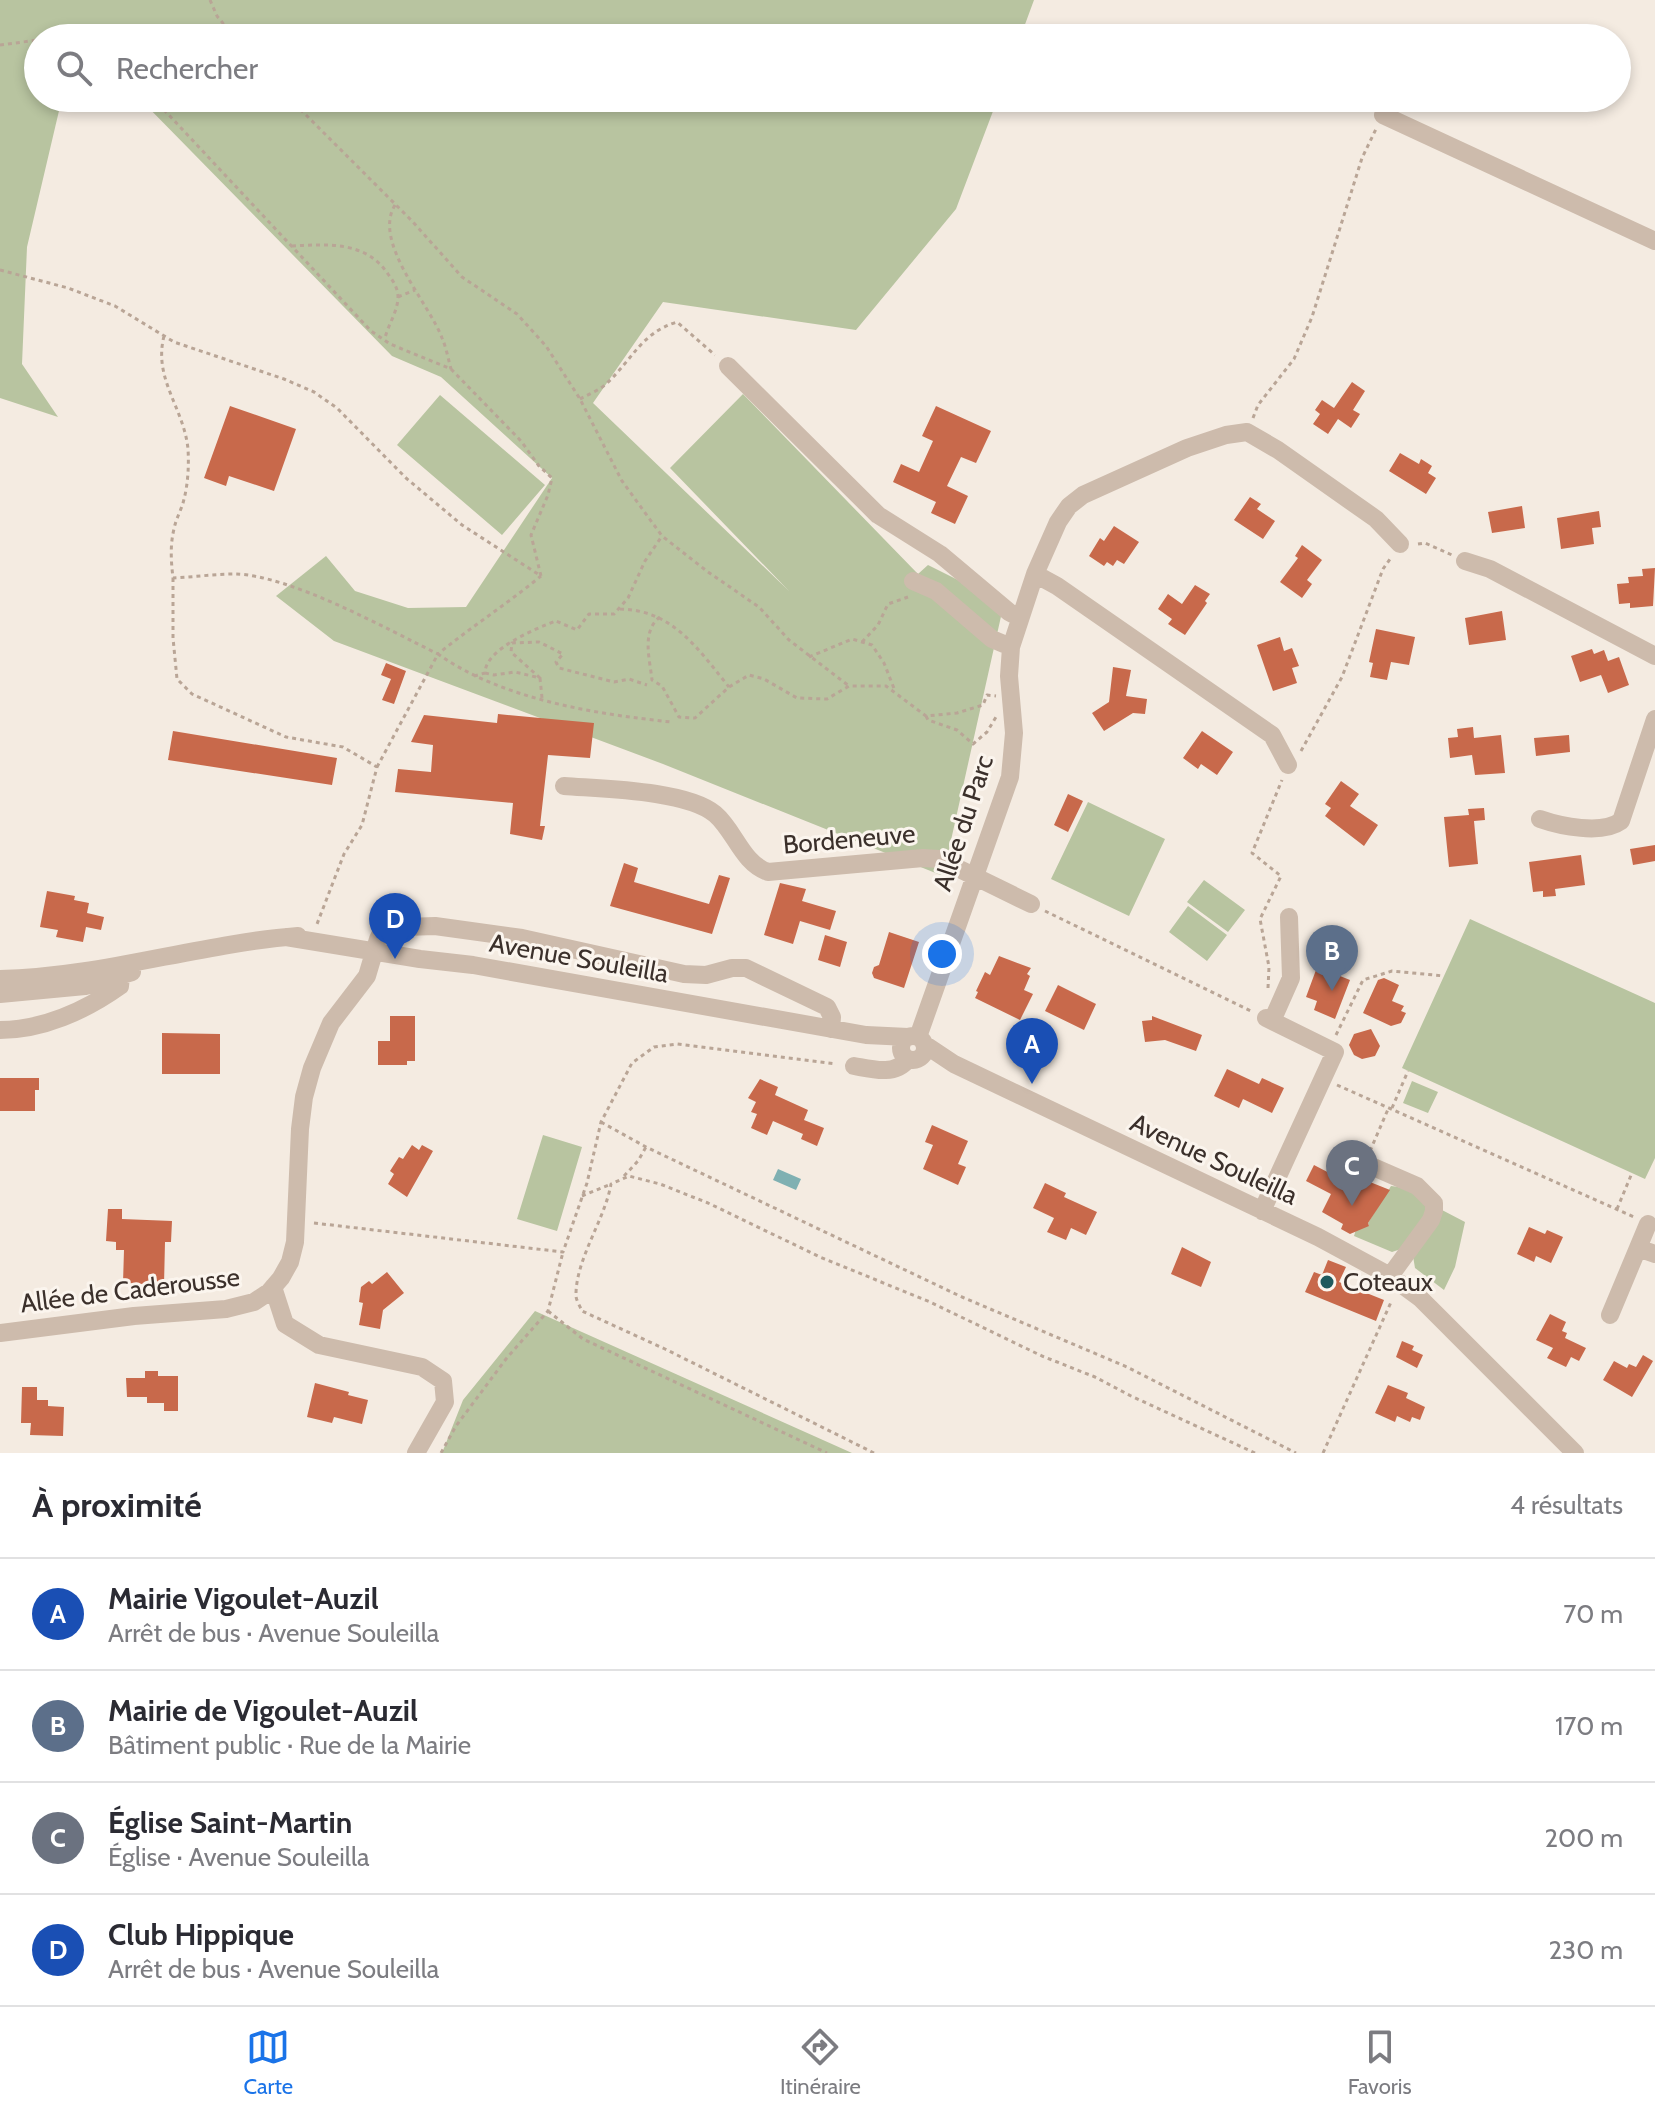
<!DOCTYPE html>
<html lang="fr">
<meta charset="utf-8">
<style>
body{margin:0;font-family:Cabin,sans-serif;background:#f2f2f3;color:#2b2b33}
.you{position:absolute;left:942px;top:954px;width:28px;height:28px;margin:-20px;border:6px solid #fff;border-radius:50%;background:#1a73e8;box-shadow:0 0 0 12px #1a73e833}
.badge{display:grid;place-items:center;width:52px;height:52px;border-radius:50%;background:#1a73e8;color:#fff;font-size:26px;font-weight:700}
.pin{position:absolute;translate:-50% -66px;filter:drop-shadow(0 2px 4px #0008)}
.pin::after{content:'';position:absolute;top:42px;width:28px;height:24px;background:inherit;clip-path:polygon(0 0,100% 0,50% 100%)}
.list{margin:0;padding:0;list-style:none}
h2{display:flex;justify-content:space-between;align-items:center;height:104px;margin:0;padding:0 32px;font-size:34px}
h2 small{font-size:26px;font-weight:400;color:#7c7c81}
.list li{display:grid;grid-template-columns:52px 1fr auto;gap:24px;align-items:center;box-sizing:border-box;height:112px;padding:0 32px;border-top:2px solid #e1e1e2}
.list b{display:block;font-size:30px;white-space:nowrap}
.list p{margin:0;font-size:26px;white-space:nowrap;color:#7c7c81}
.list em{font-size:26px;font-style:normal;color:#7c7c81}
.icon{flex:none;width:44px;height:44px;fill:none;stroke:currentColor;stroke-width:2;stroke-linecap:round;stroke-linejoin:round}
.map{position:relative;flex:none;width:1655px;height:1453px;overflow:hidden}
.search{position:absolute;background:#fff;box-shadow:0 4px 12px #0003;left:24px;right:24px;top:24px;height:88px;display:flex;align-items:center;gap:20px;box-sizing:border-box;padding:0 28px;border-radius:44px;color:#7c7c81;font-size:30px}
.sheet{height:552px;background:#fff}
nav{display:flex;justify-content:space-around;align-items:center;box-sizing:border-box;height:112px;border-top:2px solid #e1e1e2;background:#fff;font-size:22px;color:#7c7c81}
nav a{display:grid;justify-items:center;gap:4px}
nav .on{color:#1a73e8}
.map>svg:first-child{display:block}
.green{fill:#b8c4a0}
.water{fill:#7fb0b2}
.building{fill:#c8694b}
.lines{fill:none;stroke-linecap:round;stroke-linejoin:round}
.path{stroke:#b9a596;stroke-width:3;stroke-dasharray:4 4;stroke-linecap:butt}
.minor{stroke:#cdbbac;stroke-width:18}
.poi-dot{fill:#1f5a5e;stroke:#fbf5ee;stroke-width:3}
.labels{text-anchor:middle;stroke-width:6;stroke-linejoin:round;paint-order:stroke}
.street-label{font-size:26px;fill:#3b302b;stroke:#fbf5ee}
.poi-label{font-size:26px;fill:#3b302b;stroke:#fbf5ee;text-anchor:start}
</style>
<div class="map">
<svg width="1655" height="1453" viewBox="0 0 1655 1453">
<rect width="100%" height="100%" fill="#f4ebe1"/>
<path class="green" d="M0 0H1034L1020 38H38V98H62L27 247 22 364 58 417 0 398Z
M139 98H998L956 209 856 330 663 302 593 403 789 591 670 468 743 394 918 574 928 565 1004 603 943 876 663 764 334 641 276 596 326 556 355 591 408 608 466 607 552 478 441 377 392 356Z
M440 395 545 485 502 535 397 445Z
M1088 802 1165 839 1129 916 1051 879Z
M1204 880 1245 910 1228 932 1187 902Z
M1188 906 1227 935 1207 961 1169 932Z
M1470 919 1655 1003V1158L1645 1179 1402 1068Z
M1412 1081 1438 1092 1428 1113 1403 1103Z
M543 1135 582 1147 557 1231 517 1219Z
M1391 1186C1407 1187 1421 1196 1428 1210L1404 1248 1392 1252 1354 1236 1357 1226H1369L1368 1223Z
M1442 1210 1465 1222 1455 1267 1444 1290 1415 1268 1413 1256Z
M535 1311 852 1453H442L463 1400Z"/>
<path class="water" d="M778 1169 801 1179 796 1190 773 1180Z"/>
<path class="building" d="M1352 382 1365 391 1353 410 1360 414 1351 428 1338 419 1328 434 1313 424 1320 414 1315 410 1322 400 1334 408Z
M230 406 296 429 274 491 229 476 226 486 204 478Z
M936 406 991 431 976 463 961 457 947 486 968 496 955 524 931 513 936 502 893 482 901 464 919 472 933 441 922 436Z
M1400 453 1419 464 1421 459 1432 466 1428 473 1436 478 1426 494 1389 471Z
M1250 497 1261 504 1257 509 1275 521 1263 539 1234 520Z
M1522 506 1525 528 1492 533 1488 512Z
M1599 511 1601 527 1592 528 1594 544 1561 549 1557 518Z
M1114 526 1139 542 1124 564 1117 560 1113 566 1107 562 1104 566 1089 556 1100 538 1104 541Z
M1302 545 1322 560 1307 580 1312 584 1302 598 1280 582 1298 558 1295 556Z
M1655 568 1653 606 1630 608V603L1619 604 1617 584 1629 583 1628 577 1643 576 1642 569Z
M1195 585 1210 594 1205 601 1207 603 1185 635 1168 624 1172 619 1158 609 1168 594 1182 604Z
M1502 611 1506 640 1469 645 1465 618Z
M1376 629 1415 637 1409 665 1391 662 1387 680 1370 677 1373 663 1369 662Z
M1280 637 1284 651 1292 648 1299 666 1292 668 1297 683 1273 691 1257 645Z
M1592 649 1594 654 1604 650 1608 661 1619 657 1629 685 1608 693 1601 675 1580 682 1571 656Z
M386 663 406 671 394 704 382 700 391 679 381 675Z
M1113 667 1131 670 1126 696 1147 699 1145 714 1133 713 1104 731 1092 713 1109 702Z
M498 714 594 723 590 758 548 755 540 826H545L542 840 510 834 513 803 395 792 398 769 431 772 433 745 411 742 424 715 497 723Z
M1473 727 1474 738 1501 735 1505 773 1475 775 1472 755 1450 758 1448 738 1458 737 1457 729Z
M173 731 337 758 332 785 168 760Z
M1202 731 1233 752 1217 775 1201 764 1198 769 1183 758Z
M1569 735 1570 752 1536 756 1534 738Z
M1341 781 1359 794 1350 806 1378 825 1364 846 1325 816 1331 808 1325 804Z
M1068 794 1083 801 1068 832 1054 825Z
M1484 808 1485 820 1474 821 1478 864 1449 867 1444 817 1469 815 1468 809Z
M1655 845V861L1633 865 1630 849Z
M1581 855 1585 885 1555 889 1556 896 1543 897V891L1533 892 1529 862Z
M624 863 638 868 634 882 709 904 719 875 730 878 712 934 610 906Z
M780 883 806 889 802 901 836 911 830 930 800 921 793 944 764 935Z
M47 891 75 896 74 900 89 903 87 913 104 917 101 930 86 927 83 942 56 937 58 930 40 927Z
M889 932 919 942 904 988 874 978 872 973 874 967 879 965Z
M825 935 847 942 840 967 818 960Z
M1313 945 1337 954 1330 972 1350 980 1335 1019 1314 1010 1317 1001 1306 997 1316 970 1308 957Z
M999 956 1031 968 1027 974 1030 976 1024 990 1033 994 1020 1020 975 998 978 992 976 991 985 972 990 975Z
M1384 978 1399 985 1392 1001 1404 1006 1401 1011 1406 1013 1401 1023 1391 1026 1363 1013 1378 980Z
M1058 985 1096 1004 1084 1030 1045 1011Z
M390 1016H415V1061H407V1065H378V1041H390Z
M1152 1016 1202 1035 1196 1051 1165 1040 1145 1042 1142 1021 1152 1020Z
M1371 1029 1380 1046 1375 1056 1362 1059 1354 1055 1349 1045 1354 1034Z
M162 1033 220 1034V1074H162Z
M1227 1069 1259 1084 1262 1078 1284 1088 1272 1113 1243 1099 1239 1108 1214 1096Z
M0 1078H39V1090H35V1111H0Z
M760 1079 778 1087 775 1095 808 1110 804 1120 824 1128 817 1146 801 1139 803 1134 773 1121 767 1135 751 1128 757 1114 751 1112 756 1102 748 1098Z
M932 1125 968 1141 958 1164 966 1167 958 1185 923 1169 933 1145 925 1142Z
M412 1145 419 1150 422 1145 433 1151 407 1197 388 1184 394 1174 390 1171 399 1157 403 1159Z
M1314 1165 1360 1189 1365 1180 1390 1190 1368 1223 1369 1226 1350 1234 1341 1229 1343 1224 1322 1212 1331 1194 1306 1181Z
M1045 1183 1066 1193 1064 1197 1097 1212 1086 1235 1071 1228 1066 1240 1047 1232 1054 1218 1033 1208Z
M108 1209H122V1219L172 1221 171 1242H165L164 1285 123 1283 124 1250H116V1242L106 1241Z
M1529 1227 1545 1234 1547 1230 1563 1237 1551 1263 1536 1256 1534 1262 1517 1254Z
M1182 1247 1211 1262 1201 1287 1171 1274Z
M1328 1260 1346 1267 1339 1282 1384 1300 1376 1321 1305 1292 1314 1272 1322 1275Z
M387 1272 404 1293 383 1310 380 1329 359 1325 363 1303 359 1302 361 1287 369 1281 372 1284Z
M1550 1314 1566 1322 1562 1331 1567 1333 1565 1338 1586 1348 1579 1361 1571 1357 1566 1367 1547 1358 1553 1348 1536 1340Z
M1402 1341 1414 1346 1412 1350 1423 1355 1417 1368 1396 1357Z
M1643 1355 1653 1361 1632 1397 1603 1380 1614 1361 1627 1368 1629 1364 1636 1367Z
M145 1371H158V1376H178V1411H164V1403H147V1397H127L126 1378H145Z
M315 1383 349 1392 348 1395 368 1400 362 1424 334 1417 332 1423 307 1417Z
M1388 1385 1408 1393 1406 1398 1425 1407 1420 1420 1412 1417 1410 1422 1397 1416 1395 1422 1375 1413Z
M22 1387H37V1400H48V1406L64 1407 63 1436 30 1435 31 1423H21Z"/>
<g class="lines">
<path class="path" d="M210 0 217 16 235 38
M54 38H68
M0 45 38 40
M153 98 371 331 390 344 451 369 521 441 539 466 552 478 548 495 531 535 541 576
M289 98 413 222 462 277 517 314 546 346 580 399 622 481 662 536 708 572 759 607 789 640 849 686
M395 205C372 242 429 303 442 338 446 347 448 358 451 369
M292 246C328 244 366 241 388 274 393 281 398 288 398 297 398 311 388 325 385 338
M0 270 68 288 115 306 174 342 284 379 314 392 337 408 406 478 462 525 541 576
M398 297 415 290
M164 336C153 379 184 408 188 449 189 465 188 484 184 499 182 509 176 518 174 529 170 545 171 561 173 578 194 577 215 574 235 574 290 575 387 629 438 654 471 627 507 604 541 576
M580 399C589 394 600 390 607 383 633 359 641 333 677 322L715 355
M1253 418 1258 405 1294 359 1312 317 1362 158 1376 129
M1418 544 1425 543 1452 555
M173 578V638L177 679 192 694 286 737 343 747 377 767 362 825 344 854 317 924
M620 609C673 610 698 649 729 687
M660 617C641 631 650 660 652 680L662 686 679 717 695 718 729 687 749 675 764 679 797 698 827 699 849 686H886L926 716 957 713 983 705 987 695 996 696
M862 642 878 625 888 604 908 597
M809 657 852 639 872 645 884 663 895 691
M485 673 494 675 515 672 540 678 511 652 512 643 539 642 563 654 556 662 559 668 614 682 629 679 647 685
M474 676 485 673C485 649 537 628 556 621L577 630 589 614H614L628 598 645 561 662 536
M540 678 542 698
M926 716 928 720 957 730 973 744 987 732 996 717
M1301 751 1342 677 1383 569 1390 559
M377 767 438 654C501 699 595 714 671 722
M1045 911 1251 1011
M1268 988 1269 967 1260 919 1281 876 1252 853 1282 780
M1336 1035 1363 980 1392 971 1444 976
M1337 1085 1634 1217
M1392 1108 1408 1071
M601 1122 646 1147 962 1297 1127 1367 1296 1453
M1370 1151 1389 1107
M624 1176 638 1161 646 1147
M582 1196 611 1184
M1617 1209 1632 1173
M314 1223 563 1252 587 1183 601 1122 632 1063 654 1047 677 1044 836 1064
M548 1311 583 1339 827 1453
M441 1453 456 1426 506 1359 548 1311 563 1252
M874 1453 665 1349 582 1311C580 1306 575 1299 576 1293 577 1257 605 1219 611 1184L629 1176 660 1184 708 1203 820 1257 930 1302 1042 1356 1095 1377 1131 1396 1255 1453
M1323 1453 1392 1300"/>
<path class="minor" d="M1383 115 1655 241
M728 366 878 515 940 554 1009 612 1020 618
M1465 561 1490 569 1655 656
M1035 574 1057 586 1272 735 1288 765
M913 581 936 591 992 639 1011 647
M564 786C602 789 686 790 715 814 735 831 742 863 768 872L923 858 939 859 1031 904
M1540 819C1560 826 1602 835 1621 821L1655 719
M286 937 420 959 473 965 866 1035 908 1037
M378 939 380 935 405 927 435 926 522 938 684 974 706 975 732 968H746L827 1007 832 1017 831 1029
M0 979C101 977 197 944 298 936
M0 994 85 986 132 972
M1272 1021 1291 978 1289 917
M0 1030C42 1030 85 1011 120 986L121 976
M901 1048a12 12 0 1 1 24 0a12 12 0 1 1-24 0Z
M918 1037 1010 777 1014 733 1009 676 1011 647 1035 574 1058 522 1069 506 1083 495 1187 448 1226 435 1247 432 1278 450 1376 519 1400 544
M924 1044 954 1064 1318 1237 1390 1276 1420 1298 1575 1453
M854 1066C871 1069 895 1076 907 1060
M1371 1166 1417 1186 1434 1203V1211L1431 1220 1390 1276
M1262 1211 1335 1052 1266 1018
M1638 1248 1648 1224
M273 1287 285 1324 319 1345 422 1367 443 1381 445 1402 416 1453
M1610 1315 1638 1248 1655 1254
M0 1333 134 1316 226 1309 254 1302 269 1292 281 1278 290 1262 295 1242 300 1129 304 1097 312 1068 331 1023 367 976 378 939"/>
</g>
<circle class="poi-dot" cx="1327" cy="1282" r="8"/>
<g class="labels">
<g class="street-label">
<text transform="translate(963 823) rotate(-72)" y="9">Allée du Parc</text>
<text transform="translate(849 839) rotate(-5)" y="9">Bordeneuve</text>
<text transform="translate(579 958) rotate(10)" y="9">Avenue Souleilla</text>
<text transform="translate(1214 1159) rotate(25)" y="9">Avenue Souleilla</text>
<text transform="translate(130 1290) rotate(-7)" y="9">Allée de Caderousse</text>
</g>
<g class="poi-label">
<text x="1343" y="1291">Coteaux</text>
</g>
</g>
</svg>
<div class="you"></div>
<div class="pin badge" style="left:1032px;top:1084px;background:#1a4fb4">A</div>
<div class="pin badge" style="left:1332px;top:991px;background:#5c6f8a">B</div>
<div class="pin badge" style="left:1352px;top:1206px;background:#6b7280">C</div>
<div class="pin badge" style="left:395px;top:959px;background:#1a4fb4">D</div>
<div class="search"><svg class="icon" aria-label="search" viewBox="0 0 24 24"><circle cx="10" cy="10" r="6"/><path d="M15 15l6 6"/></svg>Rechercher</div>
</div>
<section class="sheet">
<h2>À proximité<small>4 résultats</small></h2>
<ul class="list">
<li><span class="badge" style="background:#1a4fb4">A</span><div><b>Mairie Vigoulet-Auzil</b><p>Arrêt de bus · Avenue Souleilla</p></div><em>70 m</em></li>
<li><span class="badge" style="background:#5c6f8a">B</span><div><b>Mairie de Vigoulet-Auzil</b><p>Bâtiment public · Rue de la Mairie</p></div><em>170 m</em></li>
<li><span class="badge" style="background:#6b7280">C</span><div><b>Église Saint-Martin</b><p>Église · Avenue Souleilla</p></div><em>200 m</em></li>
<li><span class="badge" style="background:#1a4fb4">D</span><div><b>Club Hippique</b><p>Arrêt de bus · Avenue Souleilla</p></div><em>230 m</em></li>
</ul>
</section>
<nav>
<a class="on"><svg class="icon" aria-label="map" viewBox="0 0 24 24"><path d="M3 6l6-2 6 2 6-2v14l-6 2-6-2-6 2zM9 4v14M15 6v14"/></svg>Carte</a>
<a><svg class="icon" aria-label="directions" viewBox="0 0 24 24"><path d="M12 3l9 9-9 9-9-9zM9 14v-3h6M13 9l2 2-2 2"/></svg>Itinéraire</a>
<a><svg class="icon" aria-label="saved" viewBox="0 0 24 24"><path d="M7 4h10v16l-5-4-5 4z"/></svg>Favoris</a>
</nav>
